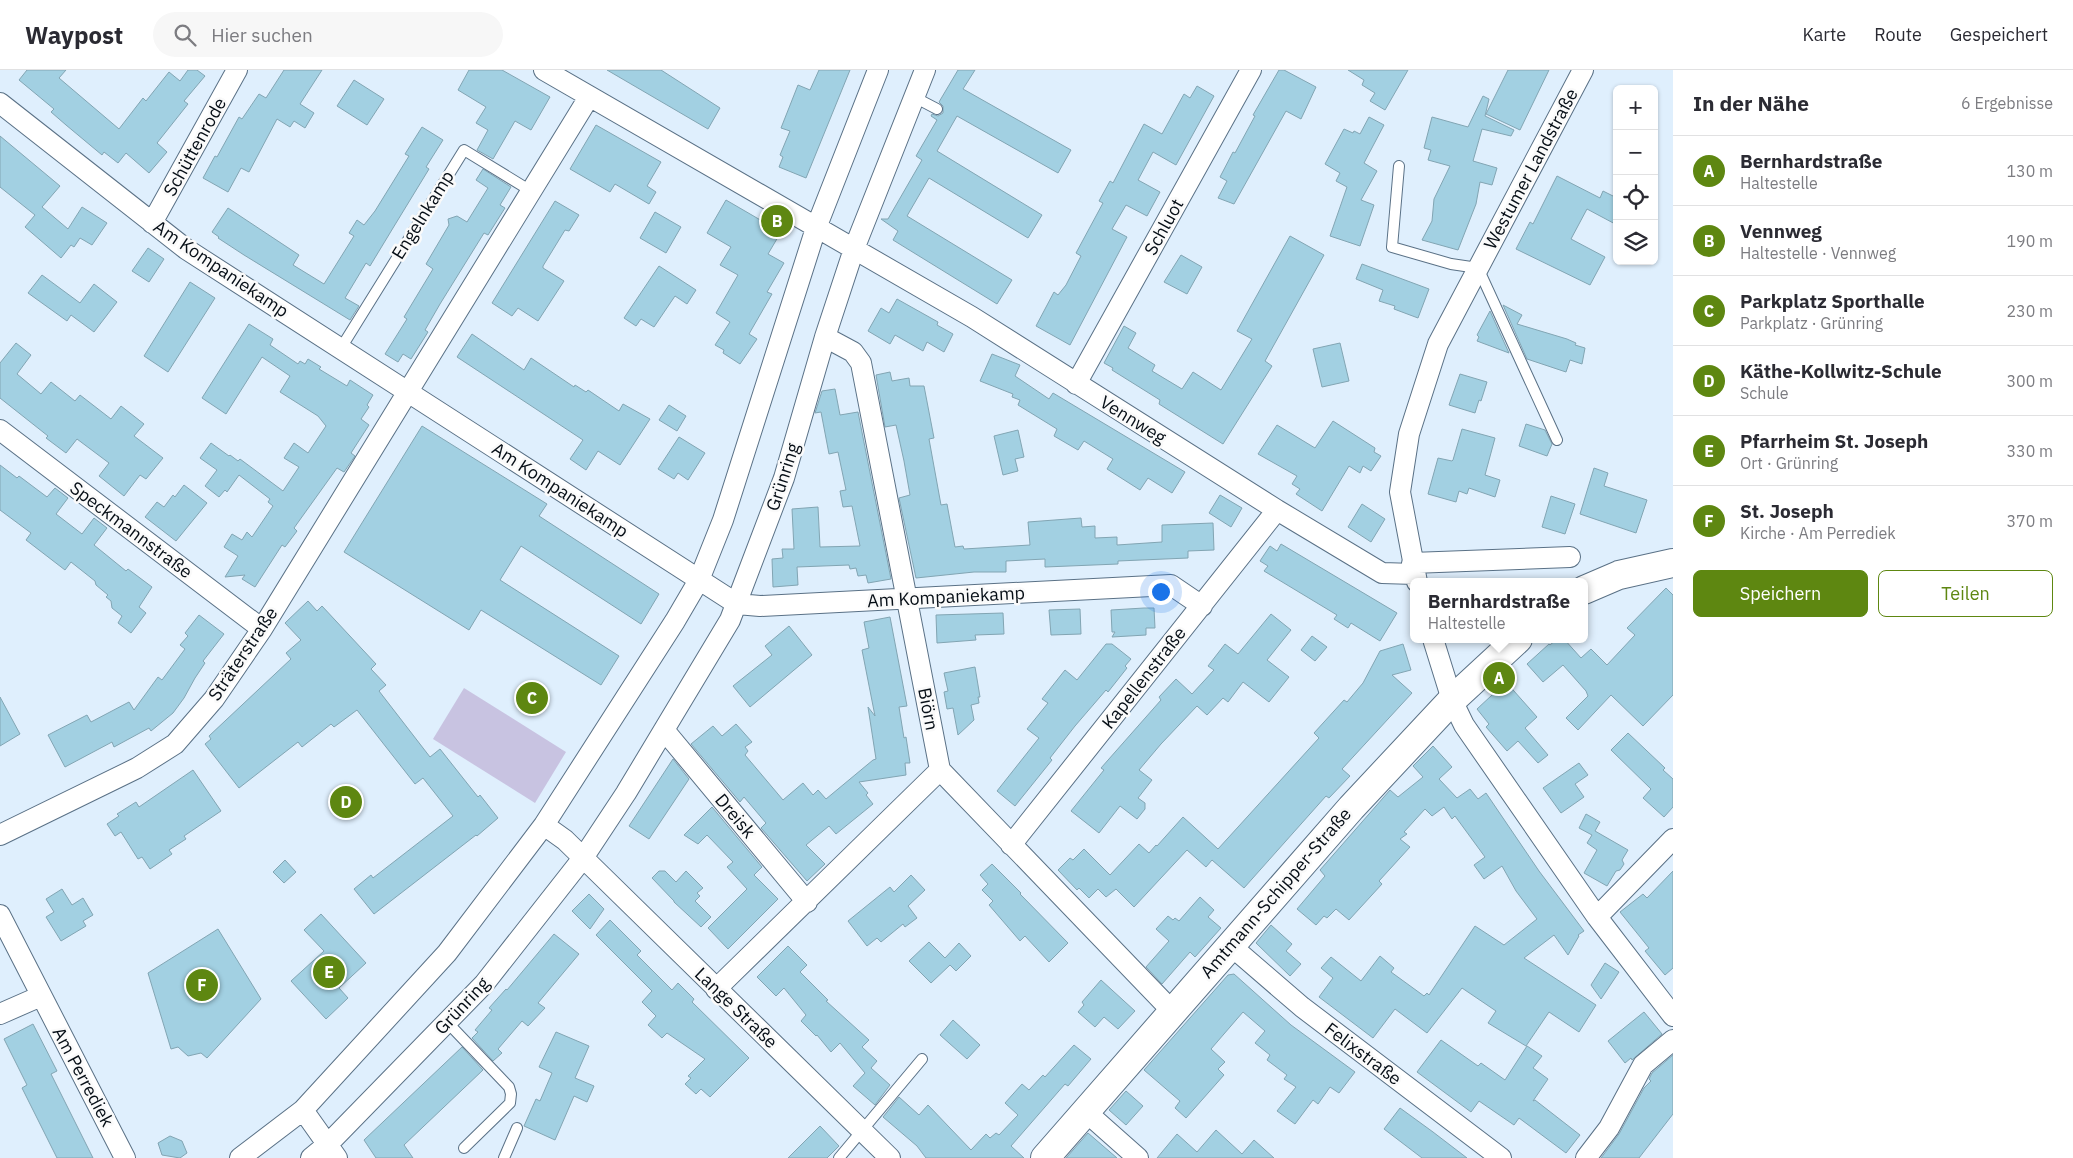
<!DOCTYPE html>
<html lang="de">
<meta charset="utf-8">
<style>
body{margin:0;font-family:"IBM Plex Sans",sans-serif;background:#f7f7f7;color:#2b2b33}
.controls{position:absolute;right:15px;top:15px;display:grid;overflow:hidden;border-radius:8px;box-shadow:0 1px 4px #0004}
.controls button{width:45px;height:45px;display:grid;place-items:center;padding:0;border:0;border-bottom:1px solid #e1e1e2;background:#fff;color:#2b2b33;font:25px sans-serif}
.you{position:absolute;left:1160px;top:521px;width:18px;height:18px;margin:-12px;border:4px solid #fff;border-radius:50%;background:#1a73e8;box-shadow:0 0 0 8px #1a73e833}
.badge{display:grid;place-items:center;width:32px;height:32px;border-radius:50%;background:#5e8711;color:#fff;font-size:16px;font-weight:700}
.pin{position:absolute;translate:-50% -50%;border:2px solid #fff;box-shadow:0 1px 5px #0006}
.popup{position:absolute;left:1410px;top:508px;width:178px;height:65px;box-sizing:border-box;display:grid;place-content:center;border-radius:8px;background:#fff;filter:drop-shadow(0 1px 4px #0005);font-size:16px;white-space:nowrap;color:#7c7c81}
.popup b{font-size:19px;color:#2b2b33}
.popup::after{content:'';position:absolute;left:50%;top:100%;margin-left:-10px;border:10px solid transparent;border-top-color:#fff}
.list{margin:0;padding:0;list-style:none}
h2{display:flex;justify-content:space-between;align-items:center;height:65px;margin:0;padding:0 20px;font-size:21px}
h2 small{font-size:16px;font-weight:400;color:#7c7c81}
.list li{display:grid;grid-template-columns:32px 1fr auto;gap:15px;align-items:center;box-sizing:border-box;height:70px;padding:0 20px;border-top:1px solid #e1e1e2}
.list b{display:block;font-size:19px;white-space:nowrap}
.list p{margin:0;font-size:16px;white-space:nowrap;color:#7c7c81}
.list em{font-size:16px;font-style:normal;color:#7c7c81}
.actions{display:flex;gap:10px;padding:15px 20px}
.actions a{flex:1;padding:11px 0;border:1px solid #5e8711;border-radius:8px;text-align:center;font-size:18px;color:#5e8711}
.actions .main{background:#5e8711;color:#fff}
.icon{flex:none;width:28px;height:28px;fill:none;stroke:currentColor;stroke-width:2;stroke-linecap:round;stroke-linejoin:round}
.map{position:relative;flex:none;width:1673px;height:1088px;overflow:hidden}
header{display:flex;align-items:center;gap:30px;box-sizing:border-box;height:70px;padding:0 25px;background:#fff;border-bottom:1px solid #e1e1e2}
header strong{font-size:24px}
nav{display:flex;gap:28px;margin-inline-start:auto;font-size:18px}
.search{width:350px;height:45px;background:#f7f7f7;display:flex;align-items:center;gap:12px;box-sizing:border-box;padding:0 18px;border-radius:28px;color:#7c7c81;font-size:19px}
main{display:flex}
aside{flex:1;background:#fff}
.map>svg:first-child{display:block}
.green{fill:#c8c3e1}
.building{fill:#a2d0e2;stroke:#82a5b3}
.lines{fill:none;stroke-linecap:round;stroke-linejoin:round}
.lane-casing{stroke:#5a7186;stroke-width:12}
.street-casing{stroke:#5a7186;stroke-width:22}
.secondary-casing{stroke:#5a7186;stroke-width:30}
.lane{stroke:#fff;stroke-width:10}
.street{stroke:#fff;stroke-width:20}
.secondary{stroke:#fff;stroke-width:28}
.labels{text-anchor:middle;stroke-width:5;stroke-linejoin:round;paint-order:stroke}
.street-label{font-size:18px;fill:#060e16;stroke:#fafafa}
</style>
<header>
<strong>Waypost</strong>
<div class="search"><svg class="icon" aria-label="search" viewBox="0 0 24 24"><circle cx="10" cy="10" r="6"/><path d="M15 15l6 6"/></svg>Hier suchen</div>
<nav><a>Karte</a><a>Route</a><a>Gespeichert</a></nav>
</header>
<main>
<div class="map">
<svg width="1673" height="1088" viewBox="0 0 1673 1088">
<rect width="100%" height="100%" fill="#dfeffd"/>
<path class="green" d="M464 618 566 682 535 733 433 669Z"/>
<path class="building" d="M27 0H66L59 8 119 59 143 28 146 31 169 2 180 11 188 0H197L205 6 184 31 188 34 157 73 167 82 149 103 126 83 118 93 104 82 102 85 66 55 51 42 54 39 19 10Z
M284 0H322L300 34 314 43 305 58 294 51 290 57 277 49 249 102 241 98 228 122 203 108 215 86 217 87 239 47 242 49 259 24 266 28Z
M469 0H502L550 27 531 60 515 51 493 89 477 80 488 60 476 53 486 37 458 20Z
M607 0H661L720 38 708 59Z
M819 0H850L806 108 779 97 783 87 780 85 790 61 781 58 798 15 810 20Z
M958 0H975L963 19 1071 80 1058 103 957 46 937 81 1042 145 1028 168 929 108 907 146 1012 210 997 234 893 170 898 161 881 149H888L922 90 916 86 937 50 931 46 932 44 938 46 943 43V36L939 32Z
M1279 0H1284L1316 17 1301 49 1286 41 1234 134 1218 128 1227 111 1220 107 1233 82 1235 83 1255 46 1253 45Z
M1348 0H1408L1385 40 1370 31 1375 23 1362 15 1364 10Z
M1508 0H1549L1520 60 1486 44Z
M354 10 384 29 367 55 337 36Z
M1197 16 1214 26 1176 95 1153 82 1138 110 1160 122 1147 146 1126 135 1112 159 1127 167 1070 275 1036 256 1054 222 1058 225 1066 215 1081 186 1076 183 1103 133 1099 131 1110 111 1113 113 1144 54 1162 64 1184 24 1190 28Z
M1483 26 1489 29 1485 46 1514 60 1511 66 1482 59 1473 91 1497 98 1492 115 1480 112 1476 134 1458 180 1422 170 1432 151 1434 129 1450 96 1428 90 1431 80 1424 78 1432 47 1468 57Z
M1369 47 1384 55 1364 93 1377 101 1361 130 1374 135 1360 176 1330 166 1347 117 1336 111 1340 103 1325 94 1344 59 1353 63 1354 61 1360 64Z
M596 55 661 92 647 116 656 122 649 134 615 114 610 122 570 99Z
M422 57 443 70 426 97 429 99 393 158 370 196 366 193 345 228 359 236 350 250 244 185 218 168 219 167 212 162 228 138 299 185 293 195 324 214 354 166 349 163 357 150 364 155 375 141 409 86 405 84Z
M0 66 60 116 42 137 68 159 82 137 107 153 92 175 80 168 74 177 71 175 61 188 25 157 35 145 0 117Z
M483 99 511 117 500 135 505 138 488 165 484 163 440 234 425 260 428 262 411 289 403 284 398 292 385 284 407 249 404 247 433 199 426 194 449 155 448 149 457 146 467 152 488 118 476 110Z
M1557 106 1600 128 1603 121 1617 128V155L1587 139 1571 169 1605 187 1590 215 1516 179 1530 152 1533 154Z
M726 130 781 162 768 184 784 193 767 222 772 224 749 264 757 269 740 294 723 283 724 280 715 275 730 252 716 243 738 205 720 195 731 177 707 163Z
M555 131 579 145 569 161 565 160 543 196V198L564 211 538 251 518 238 512 246 492 233Z
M655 142 681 157 666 183 640 168Z
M1290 166 1324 185 1265 291 1272 296 1223 374 1159 334 1160 330 1112 300 1113 298 1104 293 1124 256 1136 263 1128 278 1155 295 1152 301 1182 319 1193 302 1221 320 1252 269 1237 261Z
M148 178 164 189 149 212 132 201Z
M1181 185 1202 197 1187 224 1164 212Z
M1362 194 1429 219 1418 248 1394 239 1395 236 1379 231 1383 220 1356 209Z
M659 196 696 220 687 234 675 226 654 257 641 249 636 256 624 248Z
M42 205 80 233 94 214 117 232 94 262 71 245 67 251 28 223Z
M190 212 215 228 168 302 144 286Z
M897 229 938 252 937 255 953 264 944 282 927 272 923 281 895 265 890 274 868 261 881 238 889 243Z
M1503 235 1522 245 1517 254 1567 269 1576 273 1575 275 1585 278 1582 294 1570 290 1566 302 1527 289Z
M1490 241 1509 283 1477 271 1479 267 1477 265Z
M249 254 273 269 270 275 298 294 300 291 305 294 308 289 321 297 319 299 347 316 350 310 373 325 367 335 369 337 361 349 369 355 351 383 355 386 344 402 337 398 294 458 297 461 285 477 282 475 255 517 242 509 245 505 225 507 238 486 224 477 232 464 242 470 247 462 252 467 273 436 268 432 270 429 239 405 227 422 225 420 219 427 205 416 217 400 200 388 211 373 229 386 230 385 238 391 240 389 283 421 299 397 284 388 294 373 308 383 326 356 318 346 280 322 290 306 262 287 226 344 202 328Z
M472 264 524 300 531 288 574 317 575 315 586 322 588 320 619 341 623 334 650 349 620 395 598 381 586 400 570 389 583 370 457 287Z
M16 273 31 285 17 304 41 324 51 312 75 331 80 325 111 349 121 336 144 354 134 366 163 388 146 409 140 405 124 426 99 406 109 393 77 369 66 383 46 368 48 366 0 328V293Z
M1340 273 1349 311 1322 317 1313 279Z
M992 284 1020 295 1015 306 1049 329 1053 323 1185 402 1172 423 1148 408 1140 420 1107 399 1113 389 1084 371 1078 380 1054 366 1057 359 1018 335 1020 330 1012 327 1013 324 980 311Z
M890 302 892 311 909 308 910 316H924L934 368 929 369 941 435 947 434 955 477 963 476 964 479 1030 475 1028 452 1081 448 1082 457 1095 456V468L1117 467V475L1162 472V455L1213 453 1214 480 1188 481V488L1118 491V494L1045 497V489L1006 491V502H974L916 508 899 428 910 425 904 391 896 355 885 357 876 305Z
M1460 304 1487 312 1481 331 1479 330 1475 343 1449 335Z
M835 319 840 345 858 342 891 509 868 513 866 505 858 506 856 498 850 499 849 495 797 497 798 515 773 517 772 489 783 488 782 479H794L792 439 818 437 820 477 860 476 852 436 843 437 840 421 846 420 838 382 829 384 821 342 815 343 822 321Z
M669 335 686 346 677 361 659 350Z
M1333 351 1375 378 1374 382 1381 386 1371 401 1363 396 1360 403 1349 396 1322 441 1296 424 1300 419 1292 414 1297 406 1258 384 1277 355 1315 378Z
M1526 354 1545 360 1552 374 1547 386 1519 376Z
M422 356 547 434 539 446 659 524 641 554 521 476 500 510 619 586 601 615 481 540 469 560 344 482Z
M1462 359 1495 368 1485 405 1500 410 1495 427 1469 418 1467 424 1459 421 1456 432 1428 424 1438 388 1452 391 1453 390Z
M1018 360 1024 387 1015 389 1018 401 1003 405 994 366Z
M679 367 705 383 688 410 678 403 674 409 658 399Z
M0 395 17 408 19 406 47 427 55 418 68 428 56 444 82 464 94 448 107 458 94 475 126 501 128 499 152 517 139 537 146 543 131 563 118 553 122 546 112 538 111 531 106 527 108 525 96 515 95 511 71 492 65 500 26 470 31 463 0 440Z
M1594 398 1608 403 1604 416 1647 430 1636 463 1580 444Z
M184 415 207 433 176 471 145 447 157 432 164 437 173 425 175 427Z
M1220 425 1242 438 1231 457 1209 443Z
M1551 426 1575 434 1565 464 1542 457Z
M1362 434 1385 449 1371 472 1348 457Z
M1281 474 1397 543 1380 571 1351 553 1348 558 1334 549 1337 545 1264 501 1268 496 1260 491 1270 476 1277 481Z
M1666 518 1673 525V625L1643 656 1611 625 1578 660 1566 648 1588 626 1586 621 1563 595 1543 612 1527 594 1549 574 1550 575 1557 569H1564L1581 588 1591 579 1607 595 1635 565 1627 558Z
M308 531 317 541 322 536 376 594 371 599 386 615 379 621 430 687 440 679 478 727 480 725 498 748 477 766 476 765 374 844 354 819 371 805 373 808 453 746 423 708 415 714 357 640 334 657 331 654 302 677 298 672 239 718 205 674 211 669 209 666 291 589 286 583 301 570 285 553Z
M1144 538H1154L1155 558H1146V565L1112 567 1115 562H1112L1111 540Z
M1080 539 1081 564 1051 565 1049 540Z
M1003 543 1004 564 975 565 976 570 937 573 936 545Z
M1271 544 1291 560 1267 590 1289 607 1269 632 1243 612 1228 632 1223 628 1207 645 1197 636 1161 674 1139 700 1152 710 1138 728 1145 733V739L1137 749 1120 736 1099 763 1071 741 1104 700 1101 698 1161 630 1159 627 1176 609 1192 624 1214 600 1208 596 1225 574 1238 584Z
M199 545 224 564 203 591 205 593 195 608 184 628 173 643 151 661 149 658 114 677 112 672 65 697 48 665 87 645 91 652 129 632 134 640 158 607 162 610 185 579 180 575 188 566 185 563Z
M890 547 907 636 899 637 904 668 906 667 910 693H905L906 705 859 712 868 723 866 725 873 734 836 764 829 756 806 775 825 794 807 811 761 758 766 753 744 727 740 732 691 674 713 656 722 666 736 654 752 672 745 677 748 681 745 685 783 730 803 713 813 725 818 720 826 729 873 690 876 689 868 637 875 646 862 580 869 578 864 552Z
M789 556 812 585 750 637 733 616 772 585 765 576Z
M1312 566 1327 577 1315 591 1301 580Z
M1106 574H1112L1131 589 1125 596 1127 598 1108 622 1106 620 1075 656 1050 688 1052 690 1015 736 997 721 1039 668 1027 659 1048 633 1042 629 1065 600 1077 610Z
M1403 574 1411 600 1392 605 1412 623 1342 699 1350 706 1329 728 1326 726 1244 818 1212 790 1206 797 1187 780 1134 837 1116 819 1106 827 1098 819 1089 828 1079 818 1077 820 1058 800 1070 788 1073 790 1084 779 1110 805 1139 774 1149 783 1156 775 1157 776 1183 747 1218 779 1319 668 1314 663 1344 630 1347 632 1363 613 1380 581Z
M975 597 980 627H978L979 633 971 635 974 650 958 665 953 638 947 639 944 622 948 621 944 603Z
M1506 612 1537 647 1525 658 1548 685 1538 693 1518 671 1507 681 1486 657 1489 654 1477 639Z
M0 627 20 664 0 676Z
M1628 663 1665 698 1663 700 1673 709V737L1664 747 1643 728 1651 719 1611 680Z
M1433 676 1452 697 1439 709 1457 728 1470 719 1478 729 1486 723 1539 801 1584 861 1578 865 1579 866 1568 885 1554 865 1524 888 1596 935 1579 962 1549 942 1526 976 1488 953 1496 941 1462 918 1427 963 1395 939 1373 968 1319 927 1333 908 1321 898 1331 887 1361 911 1380 886 1394 898 1391 902 1424 926 1427 923 1429 925 1475 856 1504 875 1537 849 1516 821 1502 796 1484 809 1474 795 1485 787 1455 746 1452 749 1444 737 1432 746 1425 739 1404 762 1407 764 1400 769 1410 777 1379 811 1382 814 1349 850 1336 839 1327 848 1324 846 1316 855 1297 839 1325 806 1320 800 1390 720 1398 727 1423 707 1413 696Z
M673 689 689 709 649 769 629 756Z
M1579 693 1588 705 1575 714 1584 727 1561 743 1543 718Z
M193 700 221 741 184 766 186 769 169 780 172 784 150 799 142 787 138 789 121 762 115 766 107 754 119 746 117 744 136 732 139 737Z
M712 737 762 797 754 805 778 829 728 879 708 858 747 819 727 797 733 792 707 765 698 774 684 765Z
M1586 744 1600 752 1595 761 1628 780 1622 790 1624 794 1620 800 1616 801 1607 816 1584 803 1597 780 1587 773 1592 765 1579 758Z
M285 790 296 802 284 813 273 802Z
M992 794 1021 823 1020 824 1068 873 1049 892 1025 866 1020 871 989 835 993 831 982 820 988 814 980 805Z
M659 801H665L676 812 686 801 703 818 697 823 700 826 695 831 711 847 701 857 674 832V831L652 808Z
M1673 801V898L1665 905 1645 881 1649 878 1620 842 1643 824 1647 828Z
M911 805 925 820 908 836 917 848 905 857 903 854 881 872 877 868 867 876 848 851 890 817 894 822Z
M62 819 72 835 83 828 93 845 83 851 86 856 61 871 46 847 54 842 46 829Z
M589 824 604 839 590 859 572 841Z
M1200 827 1214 840 1208 847 1221 858 1195 887 1190 882 1162 914 1146 897 1169 871 1156 859 1168 846 1173 850 1175 848 1179 851Z
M321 844 366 893 339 918 348 928 326 949 291 911 324 881 304 860Z
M610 850 641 881 637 885 672 920 678 913 694 929 692 932 749 988 710 1027 701 1019 696 1024 685 1014 691 1008 688 1006 705 989 667 963 662 968 648 955 656 946 642 932 652 921 596 865Z
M1271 855 1292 874 1286 881 1301 894 1290 906 1256 873Z
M218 859 261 929 207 988 201 983 188 986 178 977 171 979 148 903Z
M554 864 579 884 538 933 545 938 528 956 522 951 498 979 502 983 493 991 472 968 478 962 475 960 492 940 489 938 506 919 507 920Z
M929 872 945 888 959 873 971 886 956 901 950 895 931 913 909 891Z
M788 876 807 895 800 902 828 930 826 931 869 970 862 977 877 991 871 998 890 1015 875 1035 853 1016 865 1003 840 973 831 982 817 965 816 966 801 951 806 945 784 918 776 926 757 907Z
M1605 893 1619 902 1601 929 1591 915Z
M1234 904 1291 955 1355 1002 1339 1023 1330 1017 1318 1034 1313 1030 1295 1054 1277 1041 1296 1017 1284 1009 1287 1005 1267 990 1270 985 1255 973 1265 961 1243 942 1211 979 1225 992 1218 999 1224 1005 1186 1048 1175 1038 1180 1031 1144 1000 1228 905Z
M1101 910 1135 941 1118 959 1104 947 1095 957 1078 942 1084 935 1082 932Z
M1644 942 1662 964 1632 990 1631 988 1625 993 1608 971Z
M953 950 980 975 967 989 940 965Z
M33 954 57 1001 51 1004 93 1088H57L22 1018 27 1015 4 969Z
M556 962 589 976 575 1008 594 1016 587 1032 574 1026 555 1070 524 1056 536 1029 540 1031 552 1003 539 997Z
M1441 970 1478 996 1481 993 1505 1010 1527 976 1542 986 1533 998 1548 1009 1533 1031 1535 1030 1580 1065 1566 1083 1519 1048 1514 1055 1479 1031 1471 1042 1417 1002Z
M1074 975 1091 989 1068 1016 1065 1014 1011 1076 1024 1088H926L917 1076 883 1047 899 1027 919 1045 928 1035 971 1080 986 1064 990 1068 996 1063 999 1065 1018 1045 1005 1033 1022 1014 1029 1020 1043 1005 1045 1007Z
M462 977 483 1000 404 1075 413 1088H376L364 1070Z
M1673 985V1044L1639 1088H1601L1619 1064 1644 1018 1651 1011 1649 1009 1652 1003Z
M1126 1021 1143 1036 1126 1055 1109 1040Z
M1400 1038 1433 1062 1467 1088H1422L1384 1059Z
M820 1056 839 1076 827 1088H788Z
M1216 1060 1242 1084 1254 1070 1274 1088H1157L1177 1064 1197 1082Z
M1088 1063 1117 1088H1066Z
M170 1066 182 1071 187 1083 180 1088 162 1085 158 1073Z"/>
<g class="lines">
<g class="lane-casing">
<path id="lane" d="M914 27 937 39
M1399 96 1392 177 1451 194 1478 198 1557 370
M341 278 464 80 531 121
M447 952 509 1017 511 1024 510 1033 464 1078
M504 1088 517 1058
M839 1088 922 989"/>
</g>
<g class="street-casing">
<path id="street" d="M544 0 972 247 1277 440 1382 503 1415 504
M0 33 186 179 737 534 760 536 1171 515 1202 536
M152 153 237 0
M825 267 853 282 861 293 940 700 1173 942
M1076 314 1251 0
M0 360 262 559
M1412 493 1570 487
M1417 512 1400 422 1409 364 1438 274 1583 0
M1433 569 1452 630 1464 655 1597 847 1673 946
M664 660 807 832
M544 755 565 770 890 1088
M0 765 137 698 175 674 214 629 262 559 589 27
M1011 775 1277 440
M0 845 125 1088
M1597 847 1673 769
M1230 875 1302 937 1501 1088
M716 919 940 700
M0 944 41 926
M303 1040 337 1088
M1085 1041 1138 1088
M240 1088 303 1040 447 883 544 755 675 551 699 510 723 450 816 158 878 0
M311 1088 328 1074 484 914 583 788 626 723 730 550 784 408 825 267 854 179 925 0
M1586 1088 1609 1058 1643 995 1673 970"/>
</g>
<g class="secondary-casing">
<path id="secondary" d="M1584 520 1619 505 1673 493
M1045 1088 1351 738 1452 630 1518 569"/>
</g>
<use href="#lane" class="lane"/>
<use href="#street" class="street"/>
<use href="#secondary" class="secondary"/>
</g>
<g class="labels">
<g class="street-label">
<text transform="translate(195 77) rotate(-61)" y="6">Schüttenrode</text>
<text transform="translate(1531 99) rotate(-62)" y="6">Westumer Landstraße</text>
<text transform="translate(423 145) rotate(-58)" y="6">Engelnkamp</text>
<text transform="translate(1164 157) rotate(-61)" y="6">Schluot</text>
<text transform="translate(221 199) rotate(34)" y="6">Am Kompaniekamp</text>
<text transform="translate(1133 350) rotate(32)" y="6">Vennweg</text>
<text transform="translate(783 407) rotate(-72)" y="6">Grünring</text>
<text transform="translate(560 420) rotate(33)" y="6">Am Kompaniekamp</text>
<text transform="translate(131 460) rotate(37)" y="6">Speckmannstraße</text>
<text transform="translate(946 527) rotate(-3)" y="6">Am Kompaniekamp</text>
<text transform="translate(243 584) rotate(-56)" y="6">Sträterstraße</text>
<text transform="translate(1144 608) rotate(-52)" y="6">Kapellenstraße</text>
<text transform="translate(928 639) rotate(79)" y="6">Biörn</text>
<text transform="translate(735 746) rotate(50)" y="6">Dreisk</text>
<text transform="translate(1276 823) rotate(-49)" y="6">Amtmann-Schipper-Straße</text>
<text transform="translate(462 936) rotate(-47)" y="6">Grünring</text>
<text transform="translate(736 938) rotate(44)" y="6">Lange Straße</text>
<text transform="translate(1363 984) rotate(37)" y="6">Felixstraße</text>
<text transform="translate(83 1007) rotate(62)" y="6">Am Perrediek</text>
</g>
</g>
</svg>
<div class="controls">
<button>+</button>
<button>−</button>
<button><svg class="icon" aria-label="locate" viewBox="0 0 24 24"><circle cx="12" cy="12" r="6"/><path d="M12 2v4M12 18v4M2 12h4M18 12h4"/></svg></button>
<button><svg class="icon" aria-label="layers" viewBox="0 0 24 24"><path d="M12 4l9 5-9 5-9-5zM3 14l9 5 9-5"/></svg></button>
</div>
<div class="you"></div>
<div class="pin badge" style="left:1499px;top:608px">A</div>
<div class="popup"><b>Bernhardstraße</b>Haltestelle</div>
<div class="pin badge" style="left:777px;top:151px">B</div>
<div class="pin badge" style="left:532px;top:628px">C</div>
<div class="pin badge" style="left:346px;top:732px">D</div>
<div class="pin badge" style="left:329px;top:902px">E</div>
<div class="pin badge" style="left:202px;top:915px">F</div>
</div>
<aside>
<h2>In der Nähe<small>6 Ergebnisse</small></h2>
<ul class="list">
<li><span class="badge">A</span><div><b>Bernhardstraße</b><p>Haltestelle</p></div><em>130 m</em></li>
<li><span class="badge">B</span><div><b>Vennweg</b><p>Haltestelle · Vennweg</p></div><em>190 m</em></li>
<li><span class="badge">C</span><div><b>Parkplatz Sporthalle</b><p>Parkplatz · Grünring</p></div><em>230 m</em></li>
<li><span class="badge">D</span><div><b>Käthe-Kollwitz-Schule</b><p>Schule</p></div><em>300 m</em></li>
<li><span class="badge">E</span><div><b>Pfarrheim St. Joseph</b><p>Ort · Grünring</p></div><em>330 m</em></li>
<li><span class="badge">F</span><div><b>St. Joseph</b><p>Kirche · Am Perrediek</p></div><em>370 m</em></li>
</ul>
<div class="actions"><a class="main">Speichern</a><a>Teilen</a></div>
</aside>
</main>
